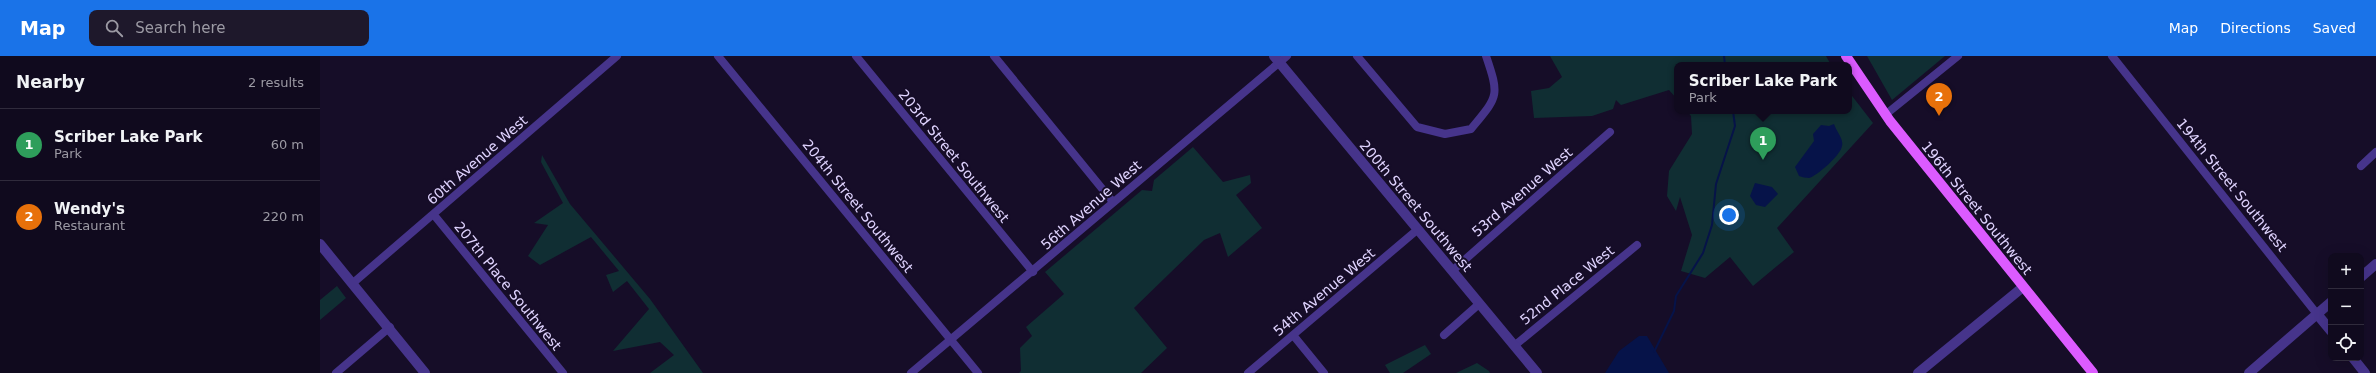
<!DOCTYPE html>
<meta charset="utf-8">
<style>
body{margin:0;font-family:"DejaVu Sans",sans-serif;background:#1e182b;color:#f1f3f6}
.controls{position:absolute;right:12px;bottom:12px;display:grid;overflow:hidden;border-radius:8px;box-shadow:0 4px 16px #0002}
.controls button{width:36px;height:36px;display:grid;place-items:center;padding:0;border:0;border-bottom:1px solid #302b3c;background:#100a1e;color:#f1f3f6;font:20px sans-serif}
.you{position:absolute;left:1409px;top:159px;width:14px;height:14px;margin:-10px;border:3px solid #fff;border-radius:50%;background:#1a73e8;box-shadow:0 0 0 6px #1a73e833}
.badge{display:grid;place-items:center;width:26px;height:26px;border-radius:50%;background:#1a73e8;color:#fff;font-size:13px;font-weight:700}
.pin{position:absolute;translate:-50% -33px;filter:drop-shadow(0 1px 2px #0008)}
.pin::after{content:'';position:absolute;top:21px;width:14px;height:12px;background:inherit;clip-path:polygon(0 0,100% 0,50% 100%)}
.popup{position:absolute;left:1354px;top:6px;width:178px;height:52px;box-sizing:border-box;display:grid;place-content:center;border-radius:8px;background:#100a1e;filter:drop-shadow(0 1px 3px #0005);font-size:13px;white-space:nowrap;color:#9c9aa4}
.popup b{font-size:15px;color:#f1f3f6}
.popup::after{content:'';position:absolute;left:50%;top:100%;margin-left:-8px;border:8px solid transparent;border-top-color:#100a1e}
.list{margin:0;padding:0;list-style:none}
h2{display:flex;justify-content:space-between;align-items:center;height:52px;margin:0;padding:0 16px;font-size:17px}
h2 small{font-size:13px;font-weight:400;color:#9c9aa4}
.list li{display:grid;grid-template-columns:26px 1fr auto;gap:12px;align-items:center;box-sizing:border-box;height:72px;padding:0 16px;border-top:1px solid #302b3c}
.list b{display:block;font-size:15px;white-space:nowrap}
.list p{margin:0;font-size:13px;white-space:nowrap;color:#9c9aa4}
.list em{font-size:13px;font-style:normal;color:#9c9aa4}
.icon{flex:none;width:22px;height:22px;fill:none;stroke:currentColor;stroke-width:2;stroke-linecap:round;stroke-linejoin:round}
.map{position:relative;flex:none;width:2056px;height:317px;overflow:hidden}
header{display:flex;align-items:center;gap:24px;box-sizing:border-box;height:56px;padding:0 20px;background:#1a73e8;color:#fff}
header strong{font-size:19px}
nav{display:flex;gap:22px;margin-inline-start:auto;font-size:14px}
.search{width:280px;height:36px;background:#1e182b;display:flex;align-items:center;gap:10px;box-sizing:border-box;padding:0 14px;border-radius:8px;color:#9c9aa4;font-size:15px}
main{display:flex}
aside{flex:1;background:#100a1e}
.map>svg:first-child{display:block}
.green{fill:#102e33}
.water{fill:#061349}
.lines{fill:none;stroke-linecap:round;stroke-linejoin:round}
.stream{stroke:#061349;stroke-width:2}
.minor{stroke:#46348b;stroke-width:8}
.tertiary{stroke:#46348b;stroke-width:10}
.primary{stroke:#dc5bff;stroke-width:10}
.labels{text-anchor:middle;stroke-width:4;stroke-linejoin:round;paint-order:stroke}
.street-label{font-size:14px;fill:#e0d4ff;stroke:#160d28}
</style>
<header>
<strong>Map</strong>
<div class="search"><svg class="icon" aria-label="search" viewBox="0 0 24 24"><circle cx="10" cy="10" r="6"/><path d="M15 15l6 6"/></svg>Search here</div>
<nav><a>Map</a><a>Directions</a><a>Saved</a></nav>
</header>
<main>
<aside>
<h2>Nearby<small>2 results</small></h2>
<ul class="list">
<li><span class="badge" style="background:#2e9e5b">1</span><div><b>Scriber Lake Park</b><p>Park</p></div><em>60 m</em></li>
<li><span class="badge" style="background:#e8710a">2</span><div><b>Wendy's</b><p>Restaurant</p></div><em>220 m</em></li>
</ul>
</aside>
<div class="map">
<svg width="2056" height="317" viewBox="0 0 2056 317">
<rect width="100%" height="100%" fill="#160d28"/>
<path class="green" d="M1230 0H1506L1511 9H1357V43L1349 34 1301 49 1296 44 1293 53 1272 60 1214 62 1211 35 1229 32 1242 21Z
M1547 0H1625L1572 44Z
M1529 36 1553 67 1457 172 1474 196 1433 230 1410 201 1385 222 1361 215 1372 179 1360 141 1356 155 1347 140 1349 115 1372 78 1371 60 1367 55H1529Z
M873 91 903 126 930 119 931 127 916 139 942 172 908 201 900 177 884 184 814 252 847 292 821 317H699L701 315 700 292 712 280 706 271 744 238 725 216 822 134 832 135 834 124Z
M222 99 250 148 330 243 383 317H330L354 299 340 286 293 295 329 253 307 225 293 236 286 219 299 215 271 181 220 209 208 200 228 169 214 167 243 147 221 106Z
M17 230 26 242 0 264V244Z
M1105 289 1111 298 1083 317H1070L1065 309Z
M1157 307 1169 315 1170 317H1136Z"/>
<path class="water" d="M1514 68C1516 75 1524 83 1522 90 1521 99 1497 120 1489 122 1486 122 1482 121 1479 120L1475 111 1494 85 1493 78 1501 69 1509 70Z
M1435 127 1452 131 1458 138 1445 151 1436 149 1430 140Z
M1319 280H1327L1349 317H1285L1299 295Z"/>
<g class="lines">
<path class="stream" d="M1404 0 1405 9
M1334 296 1354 255 1356 240 1383 197 1392 169 1396 128 1415 70 1413 55"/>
<path class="minor" d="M398 0 658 317
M536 0 713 216
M674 0 793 146
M1037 0 1097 71 1125 78 1151 73C1178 40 1180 41 1166 0
M1792 0 1997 258
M1565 59 1638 0
M2041 110 2056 96
M114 159 243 317
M1132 215 1290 76
M33 227 297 0
M973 279 1004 317
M1124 279 1159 248
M1194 290 1317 189
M16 317 70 271
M591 317 967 0
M928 317 1097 174"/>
<path class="tertiary" d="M954 0 1217 317
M0 188 105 317
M2041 221 2056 208
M1997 258 2011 275
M2033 302 2045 317
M1598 317 1703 231
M1929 317 2011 246"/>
<path class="primary" d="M1526 0 1570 65 1773 317"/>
</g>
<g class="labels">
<g class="street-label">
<text transform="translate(634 100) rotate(51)" y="5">203rd Street Southwest</text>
<text transform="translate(157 104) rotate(-41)" y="5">60th Avenue West</text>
<text transform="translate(1912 129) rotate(51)" y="5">194th Street Southwest</text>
<text transform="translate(1202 136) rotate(-41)" y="5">53rd Avenue West</text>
<text transform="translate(771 149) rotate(-41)" y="5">56th Avenue West</text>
<text transform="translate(538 150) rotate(51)" y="5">204th Street Southwest</text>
<text transform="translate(1096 150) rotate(50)" y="5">200th Street Southwest</text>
<text transform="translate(1657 152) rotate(51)" y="5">196th Street Southwest</text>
<text transform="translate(1247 229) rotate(-39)" y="5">52nd Place West</text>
<text transform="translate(188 230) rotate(51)" y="5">207th Place Southwest</text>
<text transform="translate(1004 236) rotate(-40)" y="5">54th Avenue West</text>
</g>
</g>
</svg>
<div class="controls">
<button>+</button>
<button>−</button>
<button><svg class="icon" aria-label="locate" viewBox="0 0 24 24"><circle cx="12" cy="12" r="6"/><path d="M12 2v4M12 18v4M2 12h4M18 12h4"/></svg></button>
</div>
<div class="you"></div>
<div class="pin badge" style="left:1443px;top:104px;background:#2e9e5b">1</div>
<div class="popup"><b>Scriber Lake Park</b>Park</div>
<div class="pin badge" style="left:1619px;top:60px;background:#e8710a">2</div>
</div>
</main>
